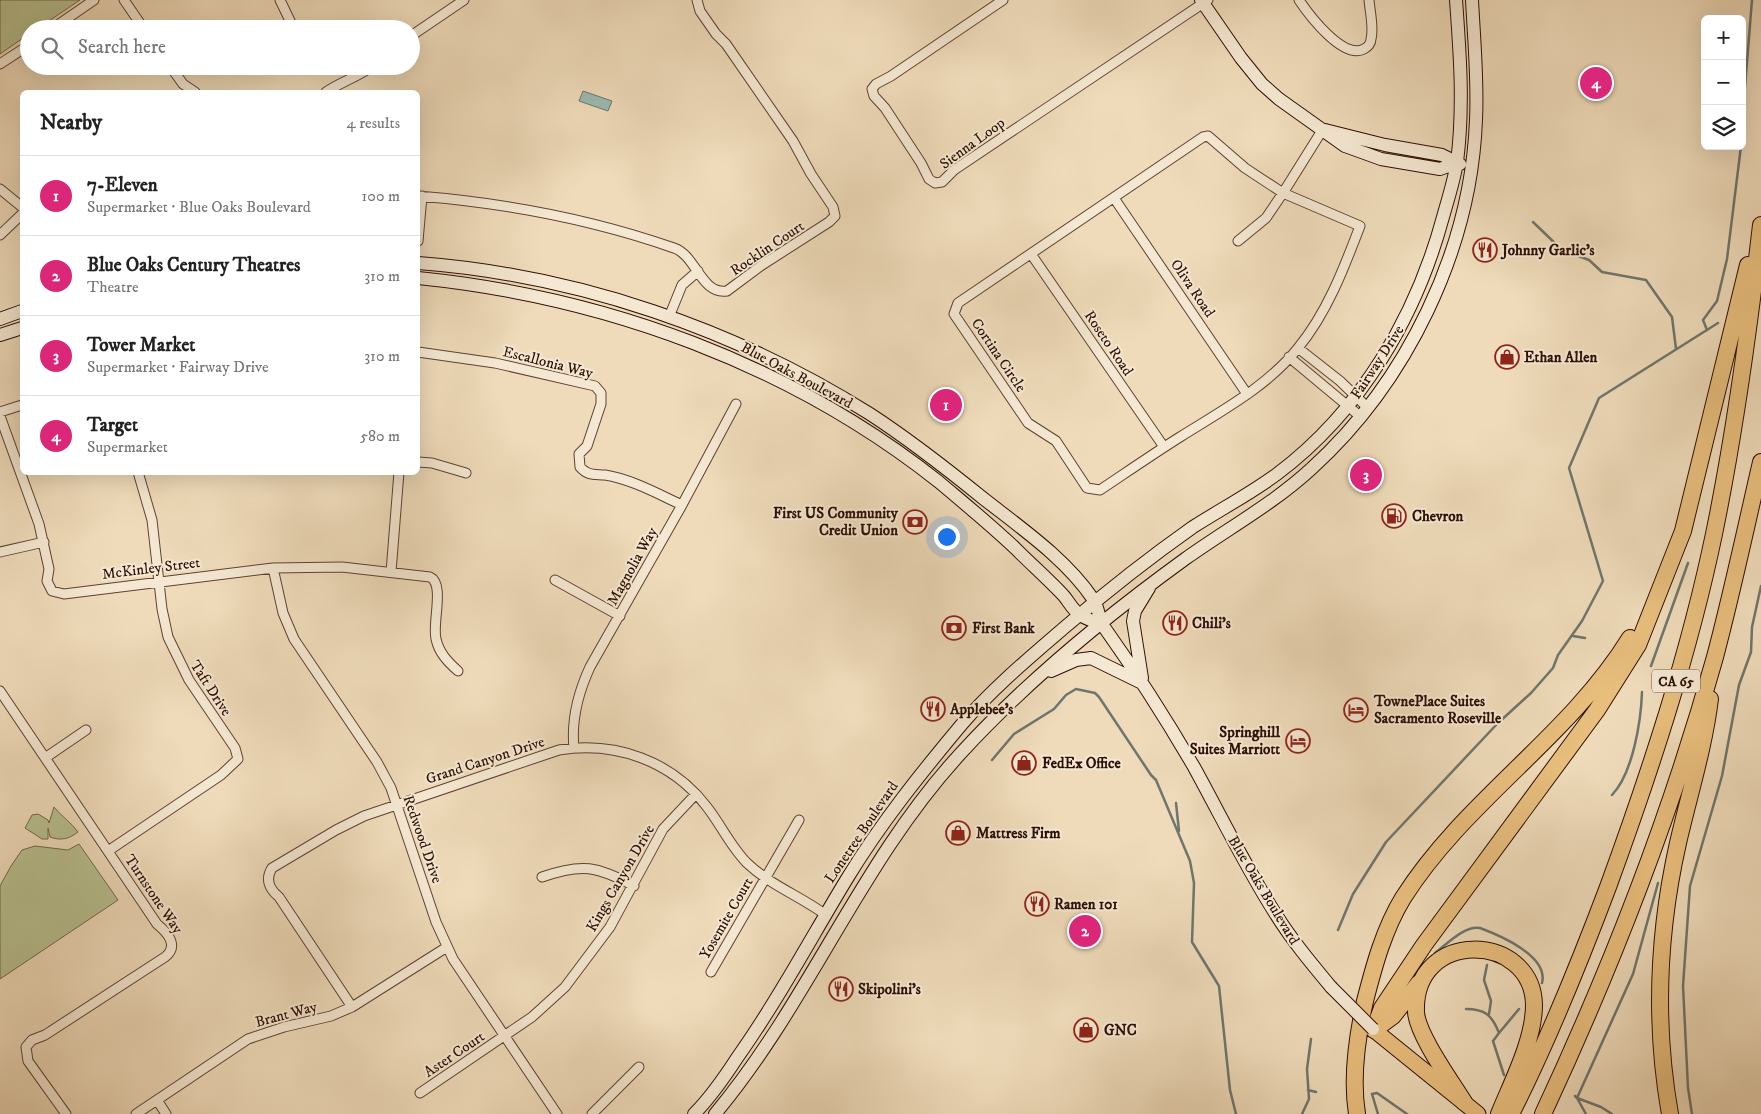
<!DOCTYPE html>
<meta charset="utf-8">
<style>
body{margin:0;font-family:"IM FELL DW Pica",serif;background:#f2f2f2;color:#222}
.controls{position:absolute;right:15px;top:15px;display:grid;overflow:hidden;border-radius:8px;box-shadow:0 5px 20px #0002}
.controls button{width:45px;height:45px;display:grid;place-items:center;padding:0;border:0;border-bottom:1px solid #e0e0e0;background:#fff;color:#222;font:25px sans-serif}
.you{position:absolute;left:946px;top:536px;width:18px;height:18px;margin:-12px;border:4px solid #fff;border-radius:50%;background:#1a73e8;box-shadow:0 0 0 8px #1a73e833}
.badge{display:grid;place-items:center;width:32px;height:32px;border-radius:50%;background:#db2777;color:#fff;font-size:16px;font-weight:700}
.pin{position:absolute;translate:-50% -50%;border:2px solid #fff;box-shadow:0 1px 5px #0006}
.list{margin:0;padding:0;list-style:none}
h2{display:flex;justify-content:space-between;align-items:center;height:65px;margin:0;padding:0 20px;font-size:21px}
h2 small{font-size:16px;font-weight:400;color:#767676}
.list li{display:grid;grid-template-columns:32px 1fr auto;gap:15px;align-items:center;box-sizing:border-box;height:80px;padding:0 20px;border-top:1px solid #e0e0e0}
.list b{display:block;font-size:19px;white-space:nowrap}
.list p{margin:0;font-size:16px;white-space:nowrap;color:#767676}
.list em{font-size:16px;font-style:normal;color:#767676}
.icon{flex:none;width:28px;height:28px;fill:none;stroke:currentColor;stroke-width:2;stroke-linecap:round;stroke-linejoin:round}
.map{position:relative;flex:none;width:1761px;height:1114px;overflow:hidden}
.search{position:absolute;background:#fff;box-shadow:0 5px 20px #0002;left:20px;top:20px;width:400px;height:55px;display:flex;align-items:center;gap:12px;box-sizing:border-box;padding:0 18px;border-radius:28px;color:#767676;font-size:19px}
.panel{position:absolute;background:#fff;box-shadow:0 5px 20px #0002;left:20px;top:90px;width:400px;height:385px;border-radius:8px}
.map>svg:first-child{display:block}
.green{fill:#b8c090;stroke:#72674a}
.water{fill:#9abbb4;stroke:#6e766e}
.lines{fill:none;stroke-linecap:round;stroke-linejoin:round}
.stream{stroke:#6e766e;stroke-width:2.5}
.street-casing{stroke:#5d4132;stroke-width:11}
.secondary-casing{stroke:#2c0e04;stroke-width:14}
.primary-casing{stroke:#2c0e04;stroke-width:17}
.highway-casing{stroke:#2c0e04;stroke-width:18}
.street{stroke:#f5e8d2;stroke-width:9}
.secondary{stroke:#f5e8d2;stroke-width:12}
.primary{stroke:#e8be7d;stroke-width:15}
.highway{stroke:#e8be7d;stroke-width:16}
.secondary-bridge-casing{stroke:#2c0e04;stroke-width:14;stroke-linecap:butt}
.secondary-bridge{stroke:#f5e8d2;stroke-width:12}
.labels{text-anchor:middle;stroke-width:4;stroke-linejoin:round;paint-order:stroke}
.shield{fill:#f5e8d2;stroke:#684f42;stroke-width:1}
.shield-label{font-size:14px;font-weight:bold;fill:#2c0e04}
.street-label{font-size:15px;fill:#2c0e04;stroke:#f5e8d2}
.poi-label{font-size:15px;font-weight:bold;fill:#2c0e04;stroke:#f5e8d2;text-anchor:start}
</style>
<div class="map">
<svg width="1761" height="1114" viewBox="0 0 1761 1114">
<rect width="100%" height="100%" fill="#efdbba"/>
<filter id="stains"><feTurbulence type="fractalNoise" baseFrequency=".004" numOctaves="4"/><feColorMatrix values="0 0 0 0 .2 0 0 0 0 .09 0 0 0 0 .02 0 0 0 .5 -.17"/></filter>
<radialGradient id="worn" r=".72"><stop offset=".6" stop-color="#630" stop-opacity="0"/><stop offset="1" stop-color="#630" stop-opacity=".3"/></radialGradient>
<path class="green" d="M0 0H80L37 29H29V34L0 54Z
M54 807C62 817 71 822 78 832 69 839 61 841 50 837L48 828V839H42L25 828 32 815 38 814 48 820 49 823Z
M79 844 118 900 0 979V886L11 866 22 850 35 846 68 850Z"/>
<path class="water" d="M583 91 612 101 608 111 579 101Z"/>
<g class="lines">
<path class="stream" d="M1742 124 1752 0
M1533 222 1562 250 1589 260 1602 272 1646 280 1672 317 1676 349
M1707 330 1703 320 1717 301 1727 259 1741 146
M1573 636 1585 638
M1651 666 1688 563
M992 760 1014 734 1054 709 1066 695 1076 689 1095 693 1099 697 1151 775 1156 780 1190 861 1194 883 1192 942 1219 986 1230 1090 1236 1114
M1612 795C1633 773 1641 721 1642 692
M1176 803 1179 831
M1338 930 1353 894 1386 842 1497 724 1531 693 1553 668 1558 655 1582 621 1603 581 1569 468 1599 398 1718 323
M1435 953C1447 944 1465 925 1480 928 1499 935 1549 956 1542 983
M1487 965 1484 980 1491 1001 1489 1014
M1466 1009C1485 1009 1492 1015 1499 1033L1493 1041 1504 1075
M1499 1033 1519 1009
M1308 1090 1316 1092
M1575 1096 1577 1098 1633 974 1658 883
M1577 1098 1601 1107 1612 1114
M1577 1098 1586 1114
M1302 1114 1309 1099 1307 1069 1311 1039
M1378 1114 1372 1094 1377 1093 1407 1114
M1692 1114 1688 1088 1683 986 1690 886 1722 776 1739 685 1751 652 1752 627 1761 586"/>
<g class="street-casing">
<path id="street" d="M124 0 144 29
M280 0 293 27
M1003 0 891 76 876 84 872 89 874 96 885 108 921 163 929 179 935 183 942 182 954 170 1208 0
M1299 0C1309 15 1343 60 1364 49 1368 47 1371 43 1371 39 1374 28 1370 12 1369 0
M52 29 94 0
M411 36 464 0
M0 64 29 45
M170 66 183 84 195 92
M326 92C341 82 357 77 373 66
M0 189 22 207
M418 196C505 203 591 219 674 248 696 255 701 295 727 291L762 265 829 222 835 216 833 207 811 174 793 141 726 44 716 34 700 11 697 0
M1114 198 1247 394
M0 235 22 214
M418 241 422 196
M1238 241 1266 218 1283 193 1360 226C1344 268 1327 313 1298 348 1267 387 1221 411 1180 437 1153 454 1127 472 1100 490L1087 488 1056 441 1028 423 954 314 958 303 1203 137 1208 136 1245 168 1283 193 1323 129
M1031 254 1164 447
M669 317 682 285 698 271
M1298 348 1340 381 1368 408
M418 352 495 363 595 386 601 393V404L587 446 579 454 580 467C588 476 594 474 605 475 631 479 658 494 682 505
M1289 357 1361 417
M0 412 22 405
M0 416 39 524 49 569 47 581 52 591 64 594 273 568 342 567 430 577C445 584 432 623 436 639 439 653 448 662 458 671
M418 462 432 463 466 473
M0 552 44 542
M273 568 283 613 294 639 377 762 391 788 436 922 453 959 557 1114
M391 572 399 472
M555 580 620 616
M0 691 157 924C168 933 179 946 165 957L45 1035 32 1040 26 1047 28 1061 66 1114
M574 748C571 719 578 693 590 667L682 505 736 404
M45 758 86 730
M108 851 221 775 238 759 235 748 189 680 168 637 162 609 152 520 138 472
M542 877C582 863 597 866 634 886
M711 972 799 820
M352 1007 279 897C269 889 265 879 272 868L336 830 364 816 559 750C616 741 672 761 707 807 721 825 731 847 747 863 770 885 800 896 826 915
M420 1093 532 1017 565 987 610 927 663 829 696 794
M157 1100 166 1114
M136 1114 248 1039 284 1027 331 1016 352 1007 447 947
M592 1114 639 1067"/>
</g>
<g class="secondary-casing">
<path id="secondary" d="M1201 0 1241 58 1262 84 1279 99 1345 146 1381 159 1440 169 1457 163
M1325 130 1385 145 1442 155 1460 164
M418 263C577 275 735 329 870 414 910 440 947 469 984 499 1021 528 1066 559 1093 599 1099 607 1098 619 1104 627 1136 672 1166 719 1194 767 1221 816 1245 866 1275 913 1291 939 1311 963 1331 987
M418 278C606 297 790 364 939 482 965 504 992 526 1016 549 1032 565 1049 580 1064 596 1069 602 1073 610 1079 614 1085 619 1094 621 1101 624
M0 319 22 311
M0 335 22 328
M1051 671 1076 660 1091 658 1140 682
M1142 678 1133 621 1135 611 1149 588
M694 1114C711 1097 724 1078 737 1058 778 1000 811 938 848 877 881 823 921 773 962 724 993 688 1029 658 1065 627 1106 592 1149 558 1193 527 1221 509 1250 494 1277 474 1361 411 1416 317 1443 217 1448 199 1454 181 1457 162 1464 108 1460 54 1456 0
M715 1114C809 1002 861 861 961 753 1028 680 1105 617 1185 559 1227 529 1273 504 1311 469 1407 382 1471 250 1476 120 1478 80 1474 40 1472 0"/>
</g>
<g class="primary-casing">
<path id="primary" d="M1374 1030 1478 1114"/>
</g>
<g class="highway-casing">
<path id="highway" d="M1374 1030 1382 1008 1424 945 1597 710 1638 645 1683 531 1748 265
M1374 1030 1393 1016 1419 983
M1464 1102C1451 1081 1417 1034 1416 1012 1413 928 1533 932 1534 1005 1534 1040 1512 1082 1499 1114
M1357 1114C1351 1077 1357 1037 1365 1001 1374 966 1384 929 1403 898 1465 800 1569 737 1630 638
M1511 1114C1548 1041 1579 964 1608 887 1650 772 1689 654 1714 534 1735 432 1749 329 1761 225
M1543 1114C1612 966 1671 815 1715 657 1732 593 1746 527 1761 462
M1670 1114C1654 1024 1658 932 1678 843 1689 795 1704 748 1710 699"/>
</g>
<use href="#street" class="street"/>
<use href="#secondary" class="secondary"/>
<use href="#primary" class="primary"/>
<use href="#highway" class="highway"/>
<g class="secondary-bridge-casing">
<path id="secondary-bridge" d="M1331 987 1373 1029"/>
</g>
<use href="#secondary-bridge" class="secondary-bridge"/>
</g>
<defs>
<g id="restaurant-ring" transform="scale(1.25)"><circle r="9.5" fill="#f5e8d2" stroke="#8f2418" stroke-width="1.5"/><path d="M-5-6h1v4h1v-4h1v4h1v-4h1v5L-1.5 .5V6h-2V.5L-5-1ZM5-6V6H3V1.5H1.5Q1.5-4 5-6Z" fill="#8f2418"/></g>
<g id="shop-ring" transform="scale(1.25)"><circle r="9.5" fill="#f5e8d2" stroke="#8f2418" stroke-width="1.5"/><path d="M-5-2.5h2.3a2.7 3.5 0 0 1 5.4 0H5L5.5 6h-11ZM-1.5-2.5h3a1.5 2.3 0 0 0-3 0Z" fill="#8f2418"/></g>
<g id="fuel-ring" transform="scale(1.25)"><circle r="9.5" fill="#f5e8d2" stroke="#8f2418" stroke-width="1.5"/><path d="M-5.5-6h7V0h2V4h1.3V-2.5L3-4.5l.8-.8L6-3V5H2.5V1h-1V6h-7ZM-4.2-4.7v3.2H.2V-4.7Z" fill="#8f2418"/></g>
<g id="bank-ring" transform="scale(1.25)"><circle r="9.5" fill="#f5e8d2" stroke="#8f2418" stroke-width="1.5"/><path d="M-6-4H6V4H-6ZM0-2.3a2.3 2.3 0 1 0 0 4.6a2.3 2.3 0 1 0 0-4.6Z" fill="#8f2418"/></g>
<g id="hotel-ring" transform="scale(1.25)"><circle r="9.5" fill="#f5e8d2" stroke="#8f2418" stroke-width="1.5"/><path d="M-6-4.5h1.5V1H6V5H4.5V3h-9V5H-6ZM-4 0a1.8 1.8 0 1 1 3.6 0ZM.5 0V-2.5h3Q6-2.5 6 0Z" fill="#8f2418"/></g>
</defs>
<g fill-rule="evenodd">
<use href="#restaurant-ring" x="1485" y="250"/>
<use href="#shop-ring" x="1507" y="357"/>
<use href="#fuel-ring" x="1394" y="516"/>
<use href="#bank-ring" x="915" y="522"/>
<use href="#restaurant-ring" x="1175" y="623"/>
<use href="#bank-ring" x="954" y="628"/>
<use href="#restaurant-ring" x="933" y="709"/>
<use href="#hotel-ring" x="1356" y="710"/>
<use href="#hotel-ring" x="1298" y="741"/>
<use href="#shop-ring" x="1024" y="763"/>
<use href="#shop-ring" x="958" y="833"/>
<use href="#restaurant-ring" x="1037" y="904"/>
<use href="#restaurant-ring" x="841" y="989"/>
<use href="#shop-ring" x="1086" y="1030"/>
</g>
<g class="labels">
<rect class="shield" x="1652" y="669.5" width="48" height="23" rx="4"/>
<g class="shield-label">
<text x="1676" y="686">CA 65</text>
</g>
<g class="street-label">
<text transform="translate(972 143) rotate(-36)" y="5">Sienna Loop</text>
<text transform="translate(767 248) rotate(-34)" y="5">Rocklin Court</text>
<text transform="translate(1193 288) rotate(56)" y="5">Oliva Road</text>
<text transform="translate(1109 343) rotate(56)" y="5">Roseto Road</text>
<text transform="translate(999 355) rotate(56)" y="5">Cortina Circle</text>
<text transform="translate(548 362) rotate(14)" y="5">Escallonia Way</text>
<text transform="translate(1377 362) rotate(-57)" y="5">Fairway Drive</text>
<text transform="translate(797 375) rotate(28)" y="5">Blue Oaks Boulevard</text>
<text transform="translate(632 566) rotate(-61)" y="5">Magnolia Way</text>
<text transform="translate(151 568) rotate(-7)" y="5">McKinley Street</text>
<text transform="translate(211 688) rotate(57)" y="5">Taft Drive</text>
<text transform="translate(485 760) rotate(-18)" y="5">Grand Canyon Drive</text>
<text transform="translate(861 832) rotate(-56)" y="5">Lonetree Boulevard</text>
<text transform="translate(423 839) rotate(71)" y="5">Redwood Drive</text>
<text transform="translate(620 878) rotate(-60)" y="5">Kings Canyon Drive</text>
<text transform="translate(1264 890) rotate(59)" y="5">Blue Oaks Boulevard</text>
<text transform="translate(154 894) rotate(56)" y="5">Turnstone Way</text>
<text transform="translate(726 918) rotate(-60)" y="5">Yosemite Court</text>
<text transform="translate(286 1014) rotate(-15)" y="5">Brant Way</text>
<text transform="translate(454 1054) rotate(-34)" y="5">Aster Court</text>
</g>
<g class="poi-label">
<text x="1502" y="255">Johnny Garlic's</text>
<text x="1524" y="362">Ethan Allen</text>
<text x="898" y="518" text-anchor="end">First US Community<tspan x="898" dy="17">Credit Union</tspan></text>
<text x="1412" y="521">Chevron</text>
<text x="1192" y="628">Chili's</text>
<text x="972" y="633">First Bank</text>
<text x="1374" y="706">TownePlace Suites<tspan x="1374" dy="17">Sacramento Roseville</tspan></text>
<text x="950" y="714">Applebee's</text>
<text x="1280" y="737" text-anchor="end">Springhill<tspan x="1280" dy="17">Suites Marriott</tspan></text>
<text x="1042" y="768">FedEx Office</text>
<text x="976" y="838">Mattress Firm</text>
<text x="1054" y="909">Ramen 101</text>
<text x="858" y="994">Skipolini's</text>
<text x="1104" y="1035">GNC</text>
</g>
</g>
<rect width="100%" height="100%" filter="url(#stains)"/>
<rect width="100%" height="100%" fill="url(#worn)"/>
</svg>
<div class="controls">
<button>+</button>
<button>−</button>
<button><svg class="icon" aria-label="layers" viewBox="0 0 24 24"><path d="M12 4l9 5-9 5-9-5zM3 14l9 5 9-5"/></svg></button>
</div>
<div class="you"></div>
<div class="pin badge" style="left:946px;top:405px">1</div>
<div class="pin badge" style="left:1085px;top:931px">2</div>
<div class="pin badge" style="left:1366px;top:475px">3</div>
<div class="pin badge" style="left:1596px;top:83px">4</div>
<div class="search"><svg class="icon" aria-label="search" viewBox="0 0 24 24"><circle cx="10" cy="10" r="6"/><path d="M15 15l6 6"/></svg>Search here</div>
<section class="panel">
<h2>Nearby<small>4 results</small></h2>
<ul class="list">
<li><span class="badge">1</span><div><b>7-Eleven</b><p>Supermarket · Blue Oaks Boulevard</p></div><em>100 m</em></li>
<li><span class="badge">2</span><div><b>Blue Oaks Century Theatres</b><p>Theatre</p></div><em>310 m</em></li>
<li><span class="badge">3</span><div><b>Tower Market</b><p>Supermarket · Fairway Drive</p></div><em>310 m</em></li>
<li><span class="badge">4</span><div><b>Target</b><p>Supermarket</p></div><em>580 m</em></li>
</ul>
</section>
</div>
